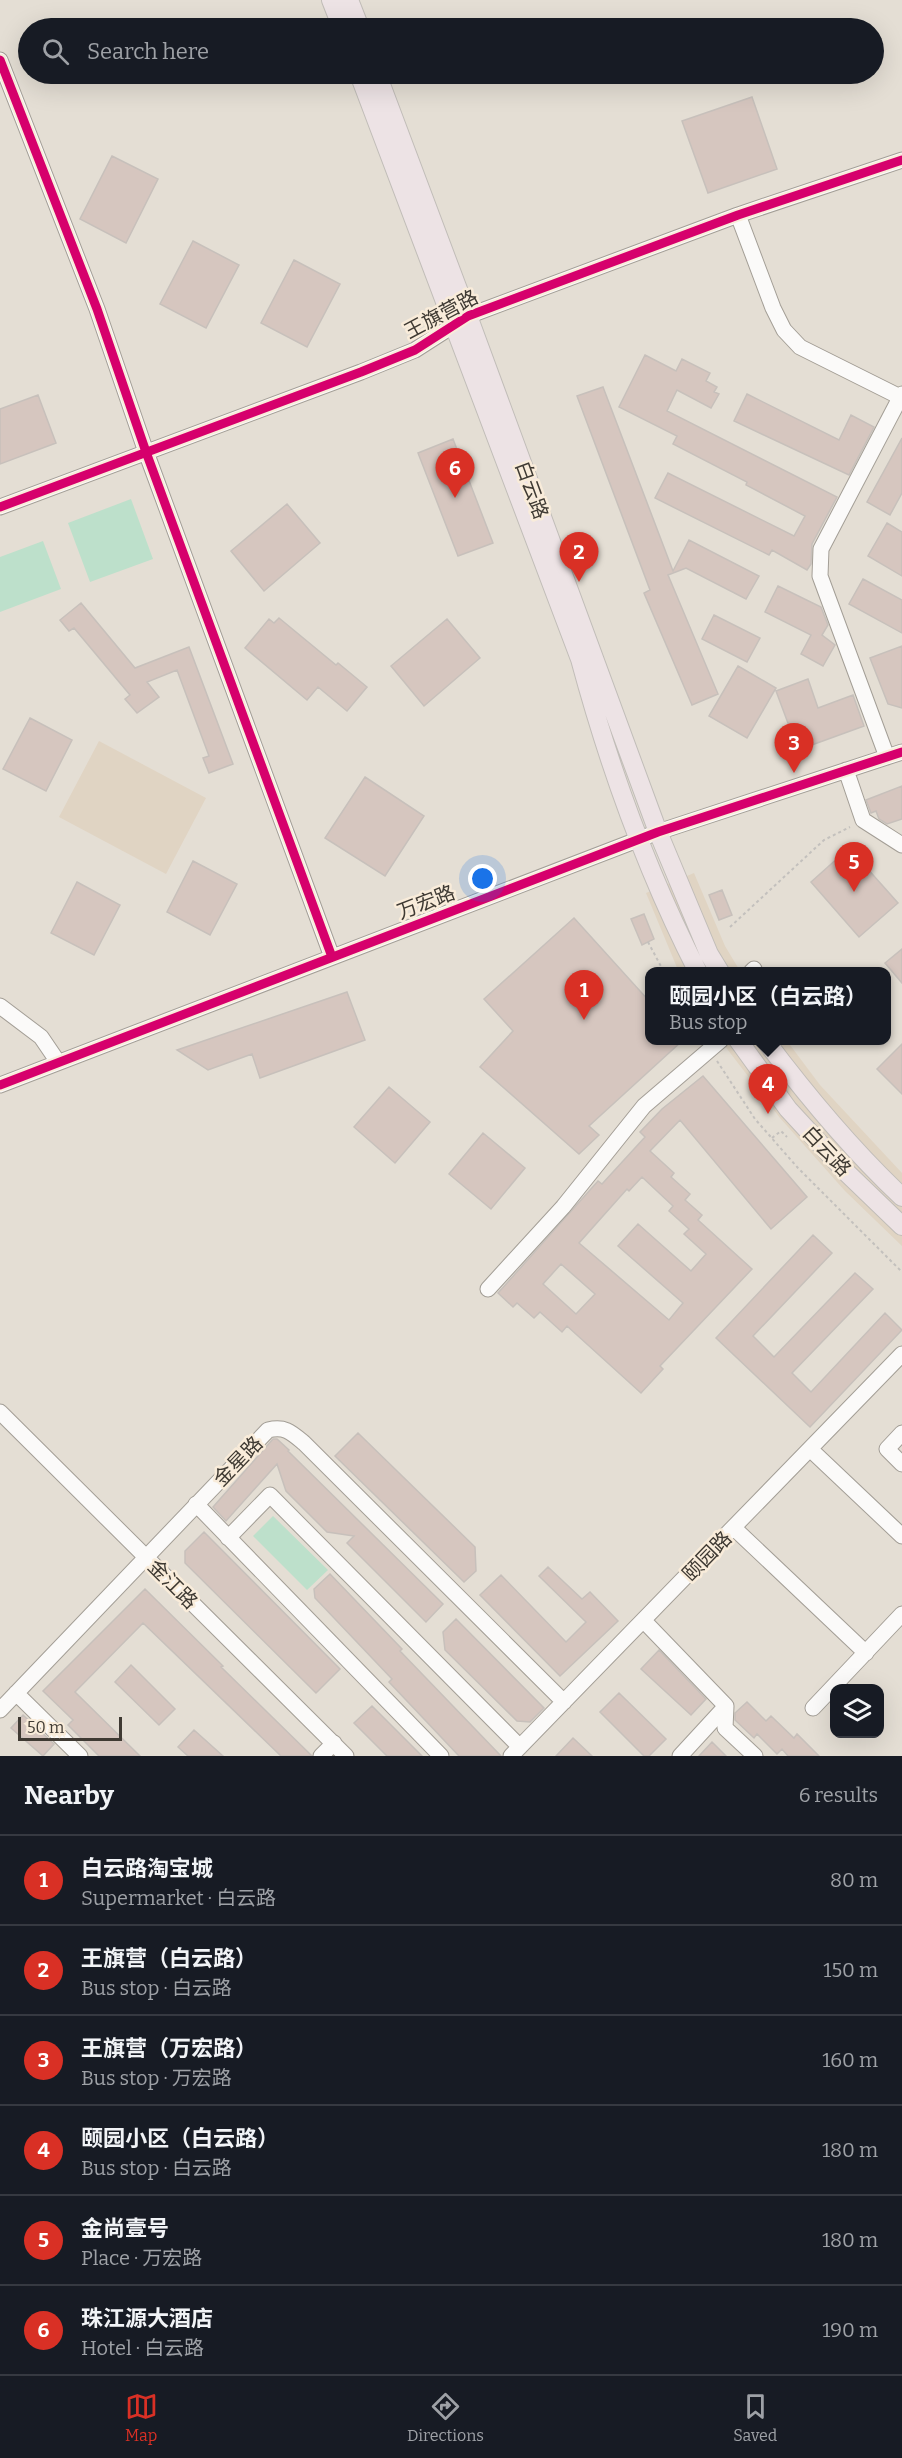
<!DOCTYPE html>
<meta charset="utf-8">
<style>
body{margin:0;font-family:Bitter,"Noto Sans SC",serif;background:#242831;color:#f1f3f6}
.controls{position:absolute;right:18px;bottom:18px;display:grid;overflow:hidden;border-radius:12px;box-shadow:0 6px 24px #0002}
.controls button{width:54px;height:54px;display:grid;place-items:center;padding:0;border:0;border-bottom:2px solid #363941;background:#171b24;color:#f1f3f6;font:30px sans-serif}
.scale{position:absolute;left:18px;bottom:15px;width:104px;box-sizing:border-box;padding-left:6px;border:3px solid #3f3a33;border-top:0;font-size:16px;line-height:21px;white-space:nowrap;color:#3f3a33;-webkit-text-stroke:4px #f9ecda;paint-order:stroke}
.you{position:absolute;left:483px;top:879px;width:21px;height:21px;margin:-15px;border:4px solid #fff;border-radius:50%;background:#1a73e8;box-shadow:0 0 0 9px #1a73e833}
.badge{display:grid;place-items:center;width:39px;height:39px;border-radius:50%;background:#d93025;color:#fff;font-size:20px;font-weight:700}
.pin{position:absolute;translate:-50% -50px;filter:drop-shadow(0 2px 3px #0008)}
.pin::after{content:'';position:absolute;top:32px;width:21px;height:18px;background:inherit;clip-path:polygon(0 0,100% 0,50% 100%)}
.popup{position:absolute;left:645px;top:967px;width:246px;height:78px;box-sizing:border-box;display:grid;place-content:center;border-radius:12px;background:#171b24;filter:drop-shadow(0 2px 4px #0005);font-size:20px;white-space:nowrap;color:#9ea1a6}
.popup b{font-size:22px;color:#f1f3f6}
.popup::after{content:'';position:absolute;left:50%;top:100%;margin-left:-12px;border:12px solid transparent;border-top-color:#171b24}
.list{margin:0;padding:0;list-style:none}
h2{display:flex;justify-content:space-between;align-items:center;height:78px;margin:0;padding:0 24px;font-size:26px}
h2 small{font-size:20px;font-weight:400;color:#9ea1a6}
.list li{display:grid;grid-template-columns:39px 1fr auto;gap:18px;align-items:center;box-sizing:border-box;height:90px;padding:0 24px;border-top:2px solid #363941}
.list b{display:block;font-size:22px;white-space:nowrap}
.list p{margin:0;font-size:20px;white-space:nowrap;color:#9ea1a6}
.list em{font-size:20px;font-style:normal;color:#9ea1a6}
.icon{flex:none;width:33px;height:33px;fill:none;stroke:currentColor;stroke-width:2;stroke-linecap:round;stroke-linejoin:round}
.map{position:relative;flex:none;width:902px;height:1756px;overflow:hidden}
.search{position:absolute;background:#171b24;box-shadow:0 6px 24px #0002;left:18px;right:18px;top:18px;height:66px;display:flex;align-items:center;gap:15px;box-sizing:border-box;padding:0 21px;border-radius:33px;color:#9ea1a6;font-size:22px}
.sheet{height:618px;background:#171b24}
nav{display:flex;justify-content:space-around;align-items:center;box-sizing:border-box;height:84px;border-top:2px solid #363941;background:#171b24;font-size:16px;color:#9ea1a6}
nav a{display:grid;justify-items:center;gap:3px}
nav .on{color:#d93025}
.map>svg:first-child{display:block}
.built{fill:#e0d4c3}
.green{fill:#bde0cb}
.building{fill:#d6c6bf;stroke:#c7c0bb;stroke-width:1.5;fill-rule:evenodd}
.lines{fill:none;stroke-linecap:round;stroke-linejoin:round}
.minor-casing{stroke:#a39e96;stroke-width:17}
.major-casing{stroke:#c1bdb8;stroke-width:20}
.path{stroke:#c3c0bd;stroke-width:2;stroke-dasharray:3 3;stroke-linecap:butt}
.minor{stroke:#fbfaf9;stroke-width:15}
.major{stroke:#ede3e5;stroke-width:18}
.cycleway-casing{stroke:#f9ecda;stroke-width:13}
.cycleway{stroke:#d6006c;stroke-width:9}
.labels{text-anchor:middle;stroke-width:5;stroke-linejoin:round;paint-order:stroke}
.street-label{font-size:20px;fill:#3f3a33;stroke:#f9ecda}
</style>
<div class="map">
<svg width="902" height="1756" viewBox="0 0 902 1756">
<rect width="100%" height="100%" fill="#e4ded4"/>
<path class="built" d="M99 741 206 798 166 874 59 817Z
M694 873 725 946 740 971H679L678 970 646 893Z
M721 1041H787L820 1085 902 1173V1246L845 1191 780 1118Z"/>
<path class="green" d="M131 499 153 559 90 582 68 523Z
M43 541 61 589 0 612V557Z
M273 1516 328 1570 307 1590 253 1536Z"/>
<path class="building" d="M752 97 777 169 708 193 682 121Z
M112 156 158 179 126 243 80 219Z
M193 241 239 265 206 328 160 304Z
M294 260 340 284 307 347 261 323Z
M645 355 676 371 682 359 710 373 706 381 717 387 714 392 719 394 711 408 677 390 667 411 837 497 812 544 811 564 807 570 772 550 769 555 655 498 668 473 794 536 805 516 746 485 747 482 673 444 677 436 619 407Z
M603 387 673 571 689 540 759 576 746 599 686 568 668 575 718 694 692 705 644 593 650 590 577 396Z
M747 394 839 440 851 415 874 427 849 475 734 421Z
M38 395 56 443 0 464V409Z
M902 438V493L890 515 867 502Z
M453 439 493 543 458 556 418 453Z
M287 504 320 543 264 591 231 551Z
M887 523 902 532V576L868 556Z
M863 579 902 600V633L849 604Z
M778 586 821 607 828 625 822 635 835 645 823 666 801 654 811 635 765 612Z
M81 603 135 668 189 647 233 764 209 773 203 758 209 756 177 670 147 682 159 697 137 713 125 699 130 695 74 628 69 631 60 620Z
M714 615 760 638 747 662 702 639Z
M279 618 336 665 338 663 367 687 347 711 318 687 307 700 245 648 269 619 274 623Z
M447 619 480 658 424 706 391 666Z
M902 646V708L888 704 870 658Z
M738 666 776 688 747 738 709 716Z
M808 679 818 708 853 695 864 726 798 750 776 691Z
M30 718 72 740 46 791 3 769Z
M365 777 424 816 385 876 325 838Z
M902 786V819L887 824 879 819 876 811 871 813 866 800Z
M849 848 898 903 859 937 811 882Z
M193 861 237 884 210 935 167 912Z
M77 882 120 905 94 955 51 933Z
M722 890 732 915 719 920 709 895Z
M644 914 654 939 642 945 631 919Z
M574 918 650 1002V1041H682L589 1126 599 1135 579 1154 480 1067 513 1031 484 999Z
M902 949V983L885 963Z
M347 992 365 1040 260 1078 252 1054 208 1070 177 1050Z
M902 1044V1094L877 1069Z
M703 1076 807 1197 771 1229 680 1120 650 1151 674 1173 671 1177 690 1194 685 1200 702 1215 698 1220 752 1269 660 1366 663 1369 641 1393 567 1326 562 1332 540 1312 534 1318 517 1303 513 1307 498 1293 598 1181 602 1184 645 1137 640 1132 662 1109ZM642 1177 673 1206 669 1211 689 1229 684 1234 706 1254 691 1271 638 1224 618 1246 683 1303 669 1320 579 1243 627 1189 629 1191ZM561 1264 595 1294 576 1314 543 1284Z
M389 1087 430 1122 395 1163 354 1127Z
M483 1133 525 1168 491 1209 449 1174Z
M813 1235 832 1253 753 1336 774 1357 855 1273 873 1289 792 1373 811 1392 885 1313 902 1330 810 1427 716 1338Z
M358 1433 475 1547 476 1571 464 1582 335 1456Z
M273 1439H277L289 1450 288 1451 443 1604 426 1622 347 1543 354 1536 327 1532 286 1491 277 1464 226 1521 213 1507Z
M204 1532 340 1669 316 1693 185 1563V1551Z
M548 1567 582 1599 590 1592 618 1621 560 1676 480 1595 501 1575 566 1642 586 1622 539 1576Z
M330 1574 402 1649 400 1651 501 1756H459L389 1682 392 1679 315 1598 314 1589Z
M145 1589 223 1666 221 1667 312 1756H281L143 1623 75 1692 140 1756H99L68 1725 73 1720 43 1691Z
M456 1619 544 1708 530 1722 517 1721 445 1650 443 1632Z
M659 1650 706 1699 691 1715 641 1669Z
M131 1665 175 1709 159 1725 115 1682Z
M619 1693 666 1739 649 1756H644L600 1712Z
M747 1702 766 1721 771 1716 794 1738 797 1734 819 1756H788L782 1749 777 1754 757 1734 754 1738 735 1720V1713Z
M372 1706 422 1756H387L354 1723Z
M23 1715 54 1744 43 1756 11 1728Z
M194 1730 223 1756H188L178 1747Z
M573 1738 592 1756H556Z
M712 1742 726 1756H699Z"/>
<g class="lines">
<g class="minor-casing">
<path id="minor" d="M0 60 97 309 146 452 332 957
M738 215 773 308 784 330 800 347 902 398
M0 507 361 372 415 350 468 316 738 215 902 160
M887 757 820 576 821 549 902 394
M846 770 863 820 902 845
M751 972 754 969
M0 1006 41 1037 58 1062
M0 1085 658 832 902 752
M488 1289 563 1207 644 1106 721 1040
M0 1412 346 1756
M902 1433 887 1449 902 1464
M810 1449 902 1536
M196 1504 441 1756
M734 1528 866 1653
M228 1538 270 1495 520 1747
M644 1621 726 1706 725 1728 755 1756
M16 1693 80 1756
M813 1708 902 1614
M0 1710 268 1430C285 1426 291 1432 304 1443L564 1702
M321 1756 334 1743
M511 1756 902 1354
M680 1756 726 1706"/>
</g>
<g class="major-casing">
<path id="major" d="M331 0 342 28
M349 0 360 28
M359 74 580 659C609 767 647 872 698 972
M377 74 468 316 658 832 709 954 720 972
M738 1040 788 1109 847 1173 902 1226
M765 1040C807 1096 851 1149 902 1197"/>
</g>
<path class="path" d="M730 927 824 840 850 827
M648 942 664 972
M717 1061 755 1119 798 1168 902 1272
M772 1138 781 1131 787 1137"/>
<use href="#minor" class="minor"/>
<use href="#major" class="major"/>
<g class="cycleway-casing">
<path id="cycleway" d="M0 60 97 309 146 452 332 957
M0 507 361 372 415 350 468 316 738 215 902 160
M0 1085 658 832 902 752"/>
</g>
<use href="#cycleway" class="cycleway"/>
</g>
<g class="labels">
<g class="street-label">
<text transform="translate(441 314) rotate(-28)" y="7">王旗营路</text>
<text transform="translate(532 490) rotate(70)" y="7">白云路</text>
<text transform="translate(426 902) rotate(-21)" y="7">万宏路</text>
<text transform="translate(827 1151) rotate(47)" y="7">白云路</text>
<text transform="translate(238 1461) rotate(-46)" y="7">金星路</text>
<text transform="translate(707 1556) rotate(-46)" y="7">颐园路</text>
<text transform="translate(173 1584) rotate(45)" y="7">金江路</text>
</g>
</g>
</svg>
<div class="controls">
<button><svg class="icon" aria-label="layers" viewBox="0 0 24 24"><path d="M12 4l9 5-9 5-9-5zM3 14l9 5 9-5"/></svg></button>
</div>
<div class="scale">50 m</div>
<div class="you"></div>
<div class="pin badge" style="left:584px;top:1020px">1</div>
<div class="pin badge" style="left:579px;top:582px">2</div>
<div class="pin badge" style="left:794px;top:773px">3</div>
<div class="pin badge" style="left:768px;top:1114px">4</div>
<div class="popup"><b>颐园小区（白云路）</b>Bus stop</div>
<div class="pin badge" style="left:854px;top:892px">5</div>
<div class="pin badge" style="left:455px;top:498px">6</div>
<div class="search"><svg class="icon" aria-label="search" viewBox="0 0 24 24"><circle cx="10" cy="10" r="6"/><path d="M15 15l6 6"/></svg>Search here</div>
</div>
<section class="sheet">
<h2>Nearby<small>6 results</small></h2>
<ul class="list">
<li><span class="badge">1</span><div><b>白云路淘宝城</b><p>Supermarket · 白云路</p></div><em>80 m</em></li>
<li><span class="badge">2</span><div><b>王旗营（白云路）</b><p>Bus stop · 白云路</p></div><em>150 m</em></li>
<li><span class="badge">3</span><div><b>王旗营（万宏路）</b><p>Bus stop · 万宏路</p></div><em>160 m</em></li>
<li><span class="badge">4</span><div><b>颐园小区（白云路）</b><p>Bus stop · 白云路</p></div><em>180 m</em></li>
<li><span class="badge">5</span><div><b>金尚壹号</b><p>Place · 万宏路</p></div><em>180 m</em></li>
<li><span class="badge">6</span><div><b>珠江源大酒店</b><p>Hotel · 白云路</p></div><em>190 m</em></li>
</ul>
</section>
<nav>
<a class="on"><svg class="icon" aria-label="map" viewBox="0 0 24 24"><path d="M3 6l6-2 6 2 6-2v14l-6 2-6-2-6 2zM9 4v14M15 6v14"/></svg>Map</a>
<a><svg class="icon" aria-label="directions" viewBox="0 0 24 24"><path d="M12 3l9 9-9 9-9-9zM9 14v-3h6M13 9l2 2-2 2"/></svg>Directions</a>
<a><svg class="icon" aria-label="saved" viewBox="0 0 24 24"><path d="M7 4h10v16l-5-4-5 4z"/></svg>Saved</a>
</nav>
